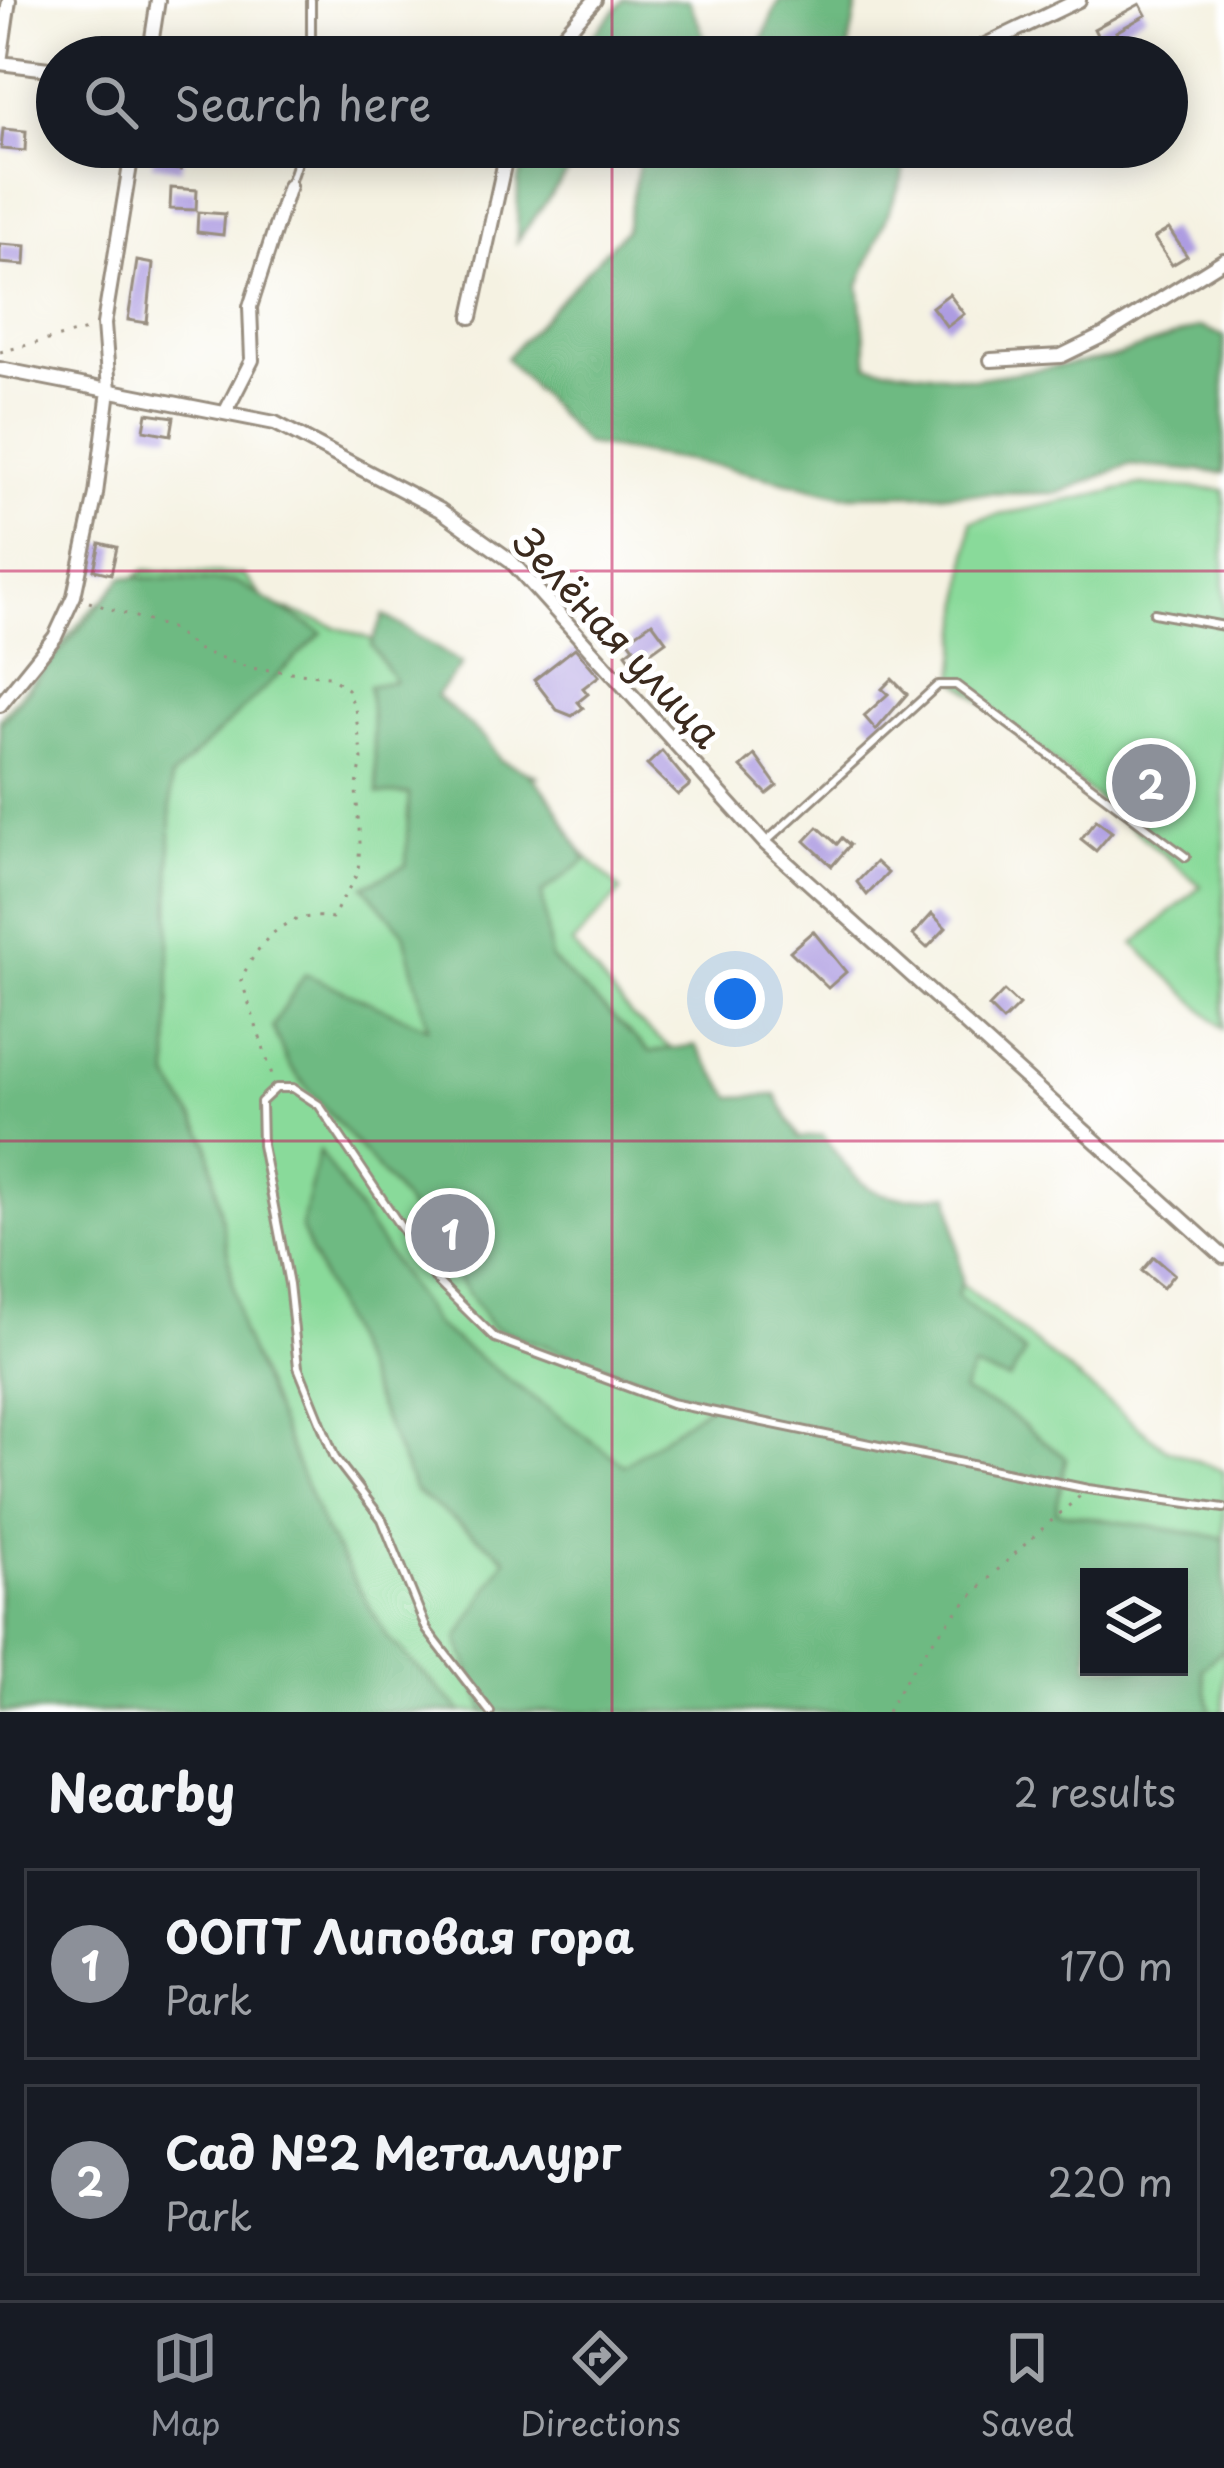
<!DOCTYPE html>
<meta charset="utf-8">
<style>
body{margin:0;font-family:"Playpen Sans",sans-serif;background:#242831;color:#f1f3f6}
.controls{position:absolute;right:36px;bottom:36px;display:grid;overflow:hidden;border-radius:0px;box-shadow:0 6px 30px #0003}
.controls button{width:108px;height:108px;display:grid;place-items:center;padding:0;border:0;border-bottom:3px solid #363941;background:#171b24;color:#f1f3f6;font:60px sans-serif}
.you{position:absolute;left:735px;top:999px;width:42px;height:42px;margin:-30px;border:9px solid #fff;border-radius:50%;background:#1a73e8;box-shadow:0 0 0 18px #1a73e833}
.badge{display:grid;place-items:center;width:78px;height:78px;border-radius:50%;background:#8c9099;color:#fff;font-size:39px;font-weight:700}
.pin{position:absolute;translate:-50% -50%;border:6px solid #fff;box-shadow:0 3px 12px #0006}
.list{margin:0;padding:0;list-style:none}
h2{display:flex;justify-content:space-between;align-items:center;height:156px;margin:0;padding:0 48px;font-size:51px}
h2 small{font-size:39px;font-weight:400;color:#9ea1a6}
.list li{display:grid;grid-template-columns:78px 1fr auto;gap:36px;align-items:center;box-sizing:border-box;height:192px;margin:0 24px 24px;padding:0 24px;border:3px solid #363941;border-radius:0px}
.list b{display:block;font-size:45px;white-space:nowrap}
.list p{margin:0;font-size:39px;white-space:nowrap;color:#9ea1a6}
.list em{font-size:39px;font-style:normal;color:#9ea1a6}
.icon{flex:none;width:66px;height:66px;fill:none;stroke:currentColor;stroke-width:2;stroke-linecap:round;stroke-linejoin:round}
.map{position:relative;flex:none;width:1224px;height:1712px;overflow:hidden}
.search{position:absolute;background:#171b24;box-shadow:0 6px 30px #0003;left:36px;right:36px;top:36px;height:132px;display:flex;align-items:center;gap:30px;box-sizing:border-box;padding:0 42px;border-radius:66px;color:#9ea1a6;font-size:45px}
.sheet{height:588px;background:#171b24}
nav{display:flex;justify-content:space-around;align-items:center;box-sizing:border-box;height:168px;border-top:3px solid #363941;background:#171b24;font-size:33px;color:#9ea1a6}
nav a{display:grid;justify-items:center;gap:6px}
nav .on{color:#8c9099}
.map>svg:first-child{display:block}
.green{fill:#89da9a;stroke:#62825c;stroke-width:3;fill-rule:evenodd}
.forest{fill:#6eba82;stroke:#547250;stroke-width:3;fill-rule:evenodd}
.building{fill:#ad9ce1}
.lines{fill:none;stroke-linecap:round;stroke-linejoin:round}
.service-casing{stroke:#988e80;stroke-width:12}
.minor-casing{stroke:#988e80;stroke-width:18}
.path{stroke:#988e80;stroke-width:3;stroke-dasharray:3 9;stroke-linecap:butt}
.service{stroke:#fff;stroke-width:6}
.minor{stroke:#fff;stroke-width:12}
.grid{fill:none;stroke:#c2185b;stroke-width:3;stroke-opacity:0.55}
.labels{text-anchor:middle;stroke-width:10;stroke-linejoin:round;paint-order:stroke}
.street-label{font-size:39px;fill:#3b2a1e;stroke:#fff}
</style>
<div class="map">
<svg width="1224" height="1712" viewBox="0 0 1224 1712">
<rect width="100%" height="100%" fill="#fff"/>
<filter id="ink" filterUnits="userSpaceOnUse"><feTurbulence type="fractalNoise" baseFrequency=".00833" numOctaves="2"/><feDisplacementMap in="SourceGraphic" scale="24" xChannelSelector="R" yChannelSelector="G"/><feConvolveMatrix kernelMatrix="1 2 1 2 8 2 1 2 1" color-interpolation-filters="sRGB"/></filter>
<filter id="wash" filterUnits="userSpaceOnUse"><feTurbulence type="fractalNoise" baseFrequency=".004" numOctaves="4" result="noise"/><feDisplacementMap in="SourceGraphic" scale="48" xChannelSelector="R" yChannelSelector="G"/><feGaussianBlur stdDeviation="2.7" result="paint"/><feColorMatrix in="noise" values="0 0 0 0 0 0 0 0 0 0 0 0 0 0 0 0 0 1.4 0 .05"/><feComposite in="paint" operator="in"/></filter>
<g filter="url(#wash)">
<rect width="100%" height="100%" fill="#f5f2e2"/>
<path class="green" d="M1141 485 1224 490V1029L1134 944 1201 886 955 679 971 521Z
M145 570 244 575 267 603 453 668 428 698 621 891 572 944 632 1017 1166 1449 1224 1471V1712H0V718L93 607ZM1089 1577H1179V1667H1089Z"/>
<path class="forest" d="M624 0 689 1 713 57H574Z
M779 0H858L847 57H745L757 52Z
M531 147H906L902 179 859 285 868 365 975 379 1111 358 1200 327 1224 336V473L1128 465 1059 493 842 495 724 467 585 444 506 358 626 229 641 154 570 169 517 241 518 181Z
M123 577 237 582 322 633 171 778 169 1078 208 1142 242 1333 324 1529 388 1638 462 1712H0V724Z
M384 615 462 664 436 696 487 740 500 760 539 777 526 772C559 800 563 824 586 860L542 893 551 959 650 1052 695 1045 732 1097 776 1095 799 1138 823 1135C864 1194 876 1204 950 1194L962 1279 957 1296 1025 1353 1009 1380 973 1368 963 1392 1006 1412 1066 1458 1056 1512 1224 1538V1648L1202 1669 1211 1712H485L458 1639 506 1558 415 1491 301 1229 319 1151 436 1326 624 1465 711 1404 492 1327 395 1189 290 1067 272 1027 305 974 428 1028 404 933 364 886 406 865 409 794H378L369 686 395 681 371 645ZM1089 1577H1179V1667H1089Z"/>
<g id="blocks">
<path class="building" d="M1140 4 1146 15 1116 32 1120 41 1104 49 1094 29Z
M3 129 26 131 25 151 1 149Z
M155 147 184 150 181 170 152 165Z
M171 188 197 190 196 210 170 209Z
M198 212 225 214 223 235 197 232Z
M1169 229 1187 256 1172 265 1154 238Z
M0 244 26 246 25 265 0 263Z
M137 261 153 264 147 323 128 320Z
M949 294 964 314 947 327 932 307Z
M147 413 174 417 171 435 144 430Z
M100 543 117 547 111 574 94 570Z
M652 622 666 641 634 664 626 653 634 647 628 639Z
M575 648 599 676 583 688 588 694 578 702 583 708 572 716 557 710 534 680Z
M892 679 907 694 876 730 864 716 888 694 882 689Z
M662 751 690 785 678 795 647 765Z
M755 755 777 786 767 794 741 767Z
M1096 820 1112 832 1096 851 1081 839Z
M818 827 837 844 842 838 850 845 832 866 805 841Z
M876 862 888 873 867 895 857 882Z
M932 914 946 928 927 948 913 935Z
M813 931 846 972 828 988 790 951Z
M1004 991 1019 1005 1003 1021 989 1007Z
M1154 1257 1174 1274 1163 1288 1142 1271Z"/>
</g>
</g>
<g filter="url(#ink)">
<use href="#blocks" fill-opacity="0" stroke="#988e80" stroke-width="3"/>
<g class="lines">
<g class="service-casing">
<path id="service" d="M311 0V57
M290 183 302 147
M1154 613 1224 626
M767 841 938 685H956L1186 857
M490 1712 427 1630 382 1519 335 1458 298 1367 289 1284 262 1145 261 1102 276 1088H293L319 1105 437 1281 495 1338 671 1403 1088 1489 1224 1508"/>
</g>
<g class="minor-casing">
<path id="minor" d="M149 57 158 0
M544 57 595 0
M960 57 1079 0
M0 62 9 0
M0 63 57 70
M471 317 508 147
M991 360 1061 356 1104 335 1224 260
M0 369 275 423 440 510 510 560 765 843 1224 1257
M226 411 252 360 250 307 289 186
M0 705 55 637 74 596 96 494 109 390 104 324 133 147"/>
</g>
<path class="path" d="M0 352 91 329
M89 602 173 629 196 649 250 668 329 676 347 689 355 708 362 760 356 790 360 842 358 872 332 918C285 910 261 939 241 979L274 1081
M887 1712C934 1622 1004 1562 1080 1496"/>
<use href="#service" class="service"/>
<use href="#minor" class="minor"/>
</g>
</g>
<path class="grid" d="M612 0V57M612 147V1712M0 571H1224M0 1141H1224"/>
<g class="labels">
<g class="street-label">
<text transform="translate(617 638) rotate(47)" y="14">Зелёная улица</text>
</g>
</g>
</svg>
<div class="controls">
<button><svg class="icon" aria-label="layers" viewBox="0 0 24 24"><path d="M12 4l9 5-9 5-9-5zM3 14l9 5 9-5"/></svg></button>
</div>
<div class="you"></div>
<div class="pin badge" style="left:450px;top:1233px">1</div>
<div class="pin badge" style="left:1151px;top:783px">2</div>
<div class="search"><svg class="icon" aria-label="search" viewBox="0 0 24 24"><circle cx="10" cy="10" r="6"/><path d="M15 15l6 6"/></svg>Search here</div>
</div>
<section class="sheet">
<h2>Nearby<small>2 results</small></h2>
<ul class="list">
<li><span class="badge">1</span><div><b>ООПТ Липовая гора</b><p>Park</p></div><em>170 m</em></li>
<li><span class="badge">2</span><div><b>Сад №2 Металлург</b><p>Park</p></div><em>220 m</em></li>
</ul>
</section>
<nav>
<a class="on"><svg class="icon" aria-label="map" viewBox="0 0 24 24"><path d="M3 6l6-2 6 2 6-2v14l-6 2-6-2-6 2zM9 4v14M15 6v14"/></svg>Map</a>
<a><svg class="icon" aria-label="directions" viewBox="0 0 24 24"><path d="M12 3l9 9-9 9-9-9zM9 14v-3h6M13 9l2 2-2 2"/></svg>Directions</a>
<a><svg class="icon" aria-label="saved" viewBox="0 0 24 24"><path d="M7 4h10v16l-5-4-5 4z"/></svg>Saved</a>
</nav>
